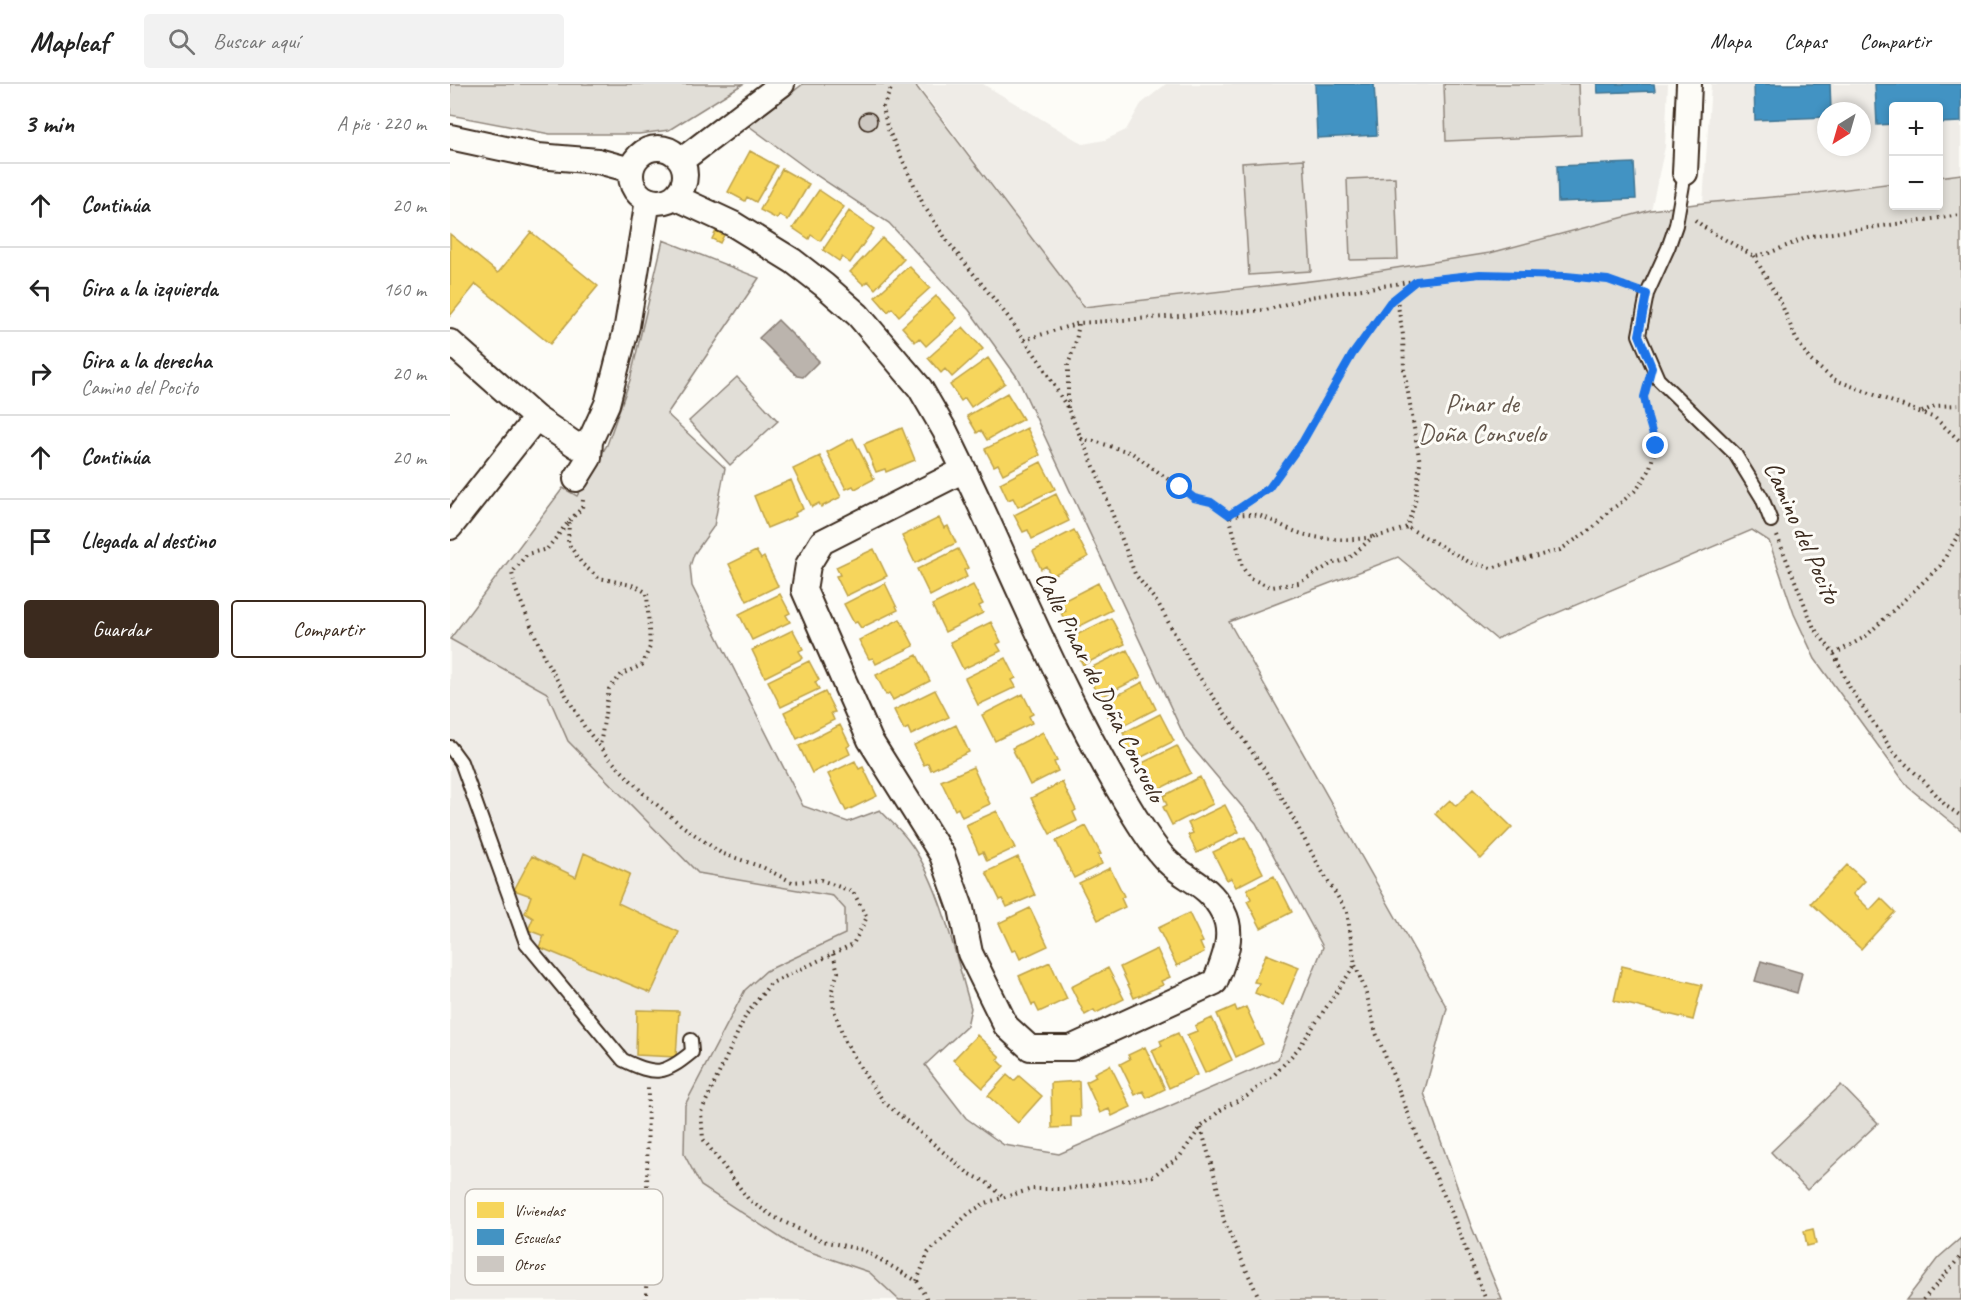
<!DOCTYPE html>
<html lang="es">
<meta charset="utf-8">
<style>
body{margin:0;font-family:Caveat,sans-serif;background:#f2f2f2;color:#222}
.controls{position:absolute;right:18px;top:18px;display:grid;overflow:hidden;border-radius:6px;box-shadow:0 3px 9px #0003}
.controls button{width:54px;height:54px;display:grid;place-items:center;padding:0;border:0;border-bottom:2px solid #e0e0e0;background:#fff;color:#222;font:30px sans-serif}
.compass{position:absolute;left:1367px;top:18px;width:54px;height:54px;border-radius:50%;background:#fff;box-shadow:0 3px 9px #0003;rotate:217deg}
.stop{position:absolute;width:18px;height:18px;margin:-14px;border:4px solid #1a73e8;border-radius:50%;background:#fff}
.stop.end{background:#1a73e8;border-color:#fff;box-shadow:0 2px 6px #0008}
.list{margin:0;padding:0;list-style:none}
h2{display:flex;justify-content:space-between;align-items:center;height:78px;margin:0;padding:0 24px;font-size:26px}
h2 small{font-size:20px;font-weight:400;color:#767676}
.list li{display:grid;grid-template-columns:39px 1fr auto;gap:18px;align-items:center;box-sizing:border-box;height:84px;padding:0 24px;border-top:2px solid #e0e0e0}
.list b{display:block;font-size:22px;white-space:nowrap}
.list p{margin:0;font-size:20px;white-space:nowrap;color:#767676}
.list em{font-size:20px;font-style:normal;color:#767676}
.actions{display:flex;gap:12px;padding:18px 24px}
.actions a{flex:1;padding:14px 0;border:2px solid #3b2a1e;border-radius:6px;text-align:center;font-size:21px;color:#3b2a1e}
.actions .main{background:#3b2a1e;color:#fff}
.icon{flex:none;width:33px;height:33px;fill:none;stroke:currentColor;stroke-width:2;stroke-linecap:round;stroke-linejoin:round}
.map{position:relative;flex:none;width:1511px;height:1216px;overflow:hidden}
header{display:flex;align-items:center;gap:36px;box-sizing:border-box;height:84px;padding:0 30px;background:#fff;border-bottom:2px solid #e0e0e0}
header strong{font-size:28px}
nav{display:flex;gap:33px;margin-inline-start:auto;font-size:21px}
.search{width:420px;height:54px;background:#f2f2f2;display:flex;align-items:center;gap:15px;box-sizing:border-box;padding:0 21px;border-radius:6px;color:#767676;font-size:22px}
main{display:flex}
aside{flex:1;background:#fff}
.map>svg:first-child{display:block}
.built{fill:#efece7;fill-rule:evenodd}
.green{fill:#e1ded7;stroke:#8e847a;stroke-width:1.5}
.water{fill:#bbb4ad;stroke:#887d74;stroke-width:1.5}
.homes{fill:#f6d55c;stroke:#bea249;stroke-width:1.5}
.schools{fill:#4393c3;stroke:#417492;stroke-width:1.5}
.building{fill:#cdc8c2;stroke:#3b2a1e;stroke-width:1.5}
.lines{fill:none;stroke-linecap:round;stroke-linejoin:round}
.lane-casing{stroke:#3b2a1e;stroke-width:16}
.street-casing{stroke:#3b2a1e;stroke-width:28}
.path{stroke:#3b2a1e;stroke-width:4;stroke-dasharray:1.5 4.5;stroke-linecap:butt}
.lane{stroke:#fdfcf7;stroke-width:12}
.street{stroke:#fdfcf7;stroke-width:24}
.route{stroke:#1a73e8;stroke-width:8}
.labels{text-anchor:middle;stroke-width:6;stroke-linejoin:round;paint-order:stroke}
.park-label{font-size:26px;fill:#64574c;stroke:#fdfcf7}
.street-label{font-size:26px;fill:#3b2a1e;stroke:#fdfcf7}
.key{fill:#fdfcf7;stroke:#c3bdb6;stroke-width:1.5}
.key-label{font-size:16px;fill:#3b2a1e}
</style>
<header>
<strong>Mapleaf</strong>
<div class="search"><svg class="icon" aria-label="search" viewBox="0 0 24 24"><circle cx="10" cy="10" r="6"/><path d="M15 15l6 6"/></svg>Buscar aquí</div>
<nav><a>Mapa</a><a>Capas</a><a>Compartir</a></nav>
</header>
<main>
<aside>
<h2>3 min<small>A pie · 220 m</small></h2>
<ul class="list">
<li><svg class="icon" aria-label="ahead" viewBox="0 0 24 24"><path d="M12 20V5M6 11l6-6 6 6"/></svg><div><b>Continúa</b></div><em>20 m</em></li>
<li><svg class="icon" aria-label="left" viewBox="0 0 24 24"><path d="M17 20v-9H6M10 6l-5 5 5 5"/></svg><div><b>Gira a la izquierda</b></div><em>160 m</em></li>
<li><svg class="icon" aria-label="right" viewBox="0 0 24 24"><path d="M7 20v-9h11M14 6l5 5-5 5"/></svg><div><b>Gira a la derecha</b><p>Camino del Pocito</p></div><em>20 m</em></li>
<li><svg class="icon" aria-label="ahead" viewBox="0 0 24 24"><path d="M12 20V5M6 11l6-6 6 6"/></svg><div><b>Continúa</b></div><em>20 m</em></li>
<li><svg class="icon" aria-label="arrive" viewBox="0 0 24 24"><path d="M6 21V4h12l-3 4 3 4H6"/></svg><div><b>Llegada al destino</b></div></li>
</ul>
<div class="actions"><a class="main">Guardar</a><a>Compartir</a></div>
</aside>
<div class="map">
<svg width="1511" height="1216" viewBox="0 0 1511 1216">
<rect width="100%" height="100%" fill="#fdfcf7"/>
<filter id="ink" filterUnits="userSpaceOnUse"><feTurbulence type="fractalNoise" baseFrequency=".0167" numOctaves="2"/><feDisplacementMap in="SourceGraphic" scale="12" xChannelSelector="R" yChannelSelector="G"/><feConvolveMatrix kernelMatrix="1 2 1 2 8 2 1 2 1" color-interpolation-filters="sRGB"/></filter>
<g filter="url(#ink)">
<path class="built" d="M467 0H533L633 60 655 56 676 46 691 20 716 0H1218L1215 63 1201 126 1040 169 877 195 634 223Z
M1261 0H1511V90L1489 93 1488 22H1444L1443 99 1359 110 1253 119ZM1376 27H1412V63H1376Z
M0 555 97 609 118 657 248 789 383 812 396 825 395 850 316 887 235 1021 234 1070 251 1102 343 1162 419 1188 449 1216H0Z"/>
<path class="green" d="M0 0H293L219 46 189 50H100L0 31Z
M353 0H469L466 2 634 223 877 195 1040 169 1201 126 1253 119 1359 110 1443 99 1444 122H1488L1489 93 1511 90V746L1458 703 1365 575 1344 530 1319 457 1302 446 1046 555 948 473 779 538 997 924 974 1009 1020 1139 1052 1216H449L419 1188 343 1162 251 1102 234 1070 235 1021 295 906 316 887 395 850V825L383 812 248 789 118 657 97 609 0 555 113 404 127 412 157 361 180 296 213 156 309 194 217 330 275 384 264 442 244 470 240 482 242 502 353 722 398 738 430 726C439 736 450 745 458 756 491 800 505 871 521 924L517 942 475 981 516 1034 554 1061 609 1070 828 975 873 863 806 739 736 656 567 293 519 226 439 139 363 89 299 42Z
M994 0H1129L1131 51 996 57Z
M854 75 861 187 799 191 792 79Z
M945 93 948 175 900 176 897 95Z
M287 293 328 337 280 381 239 337Z
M1391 1001 1428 1039 1357 1106 1321 1068Z
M1511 1154V1216H1456L1488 1174Z"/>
<path class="water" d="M328 236 369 277 353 293 347 292 309 254Z
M1311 877 1352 889 1347 909 1305 897Z"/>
<path class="homes" d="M300 67 327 82 306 118 297 113 295 117 278 108Z
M332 85 359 100 338 136 329 131 327 135 310 126Z
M369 106 394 123 370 157 361 151 359 155 343 144Z
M399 127 424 145 400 179 392 173 389 177 373 166Z
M266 147 274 151 270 159 262 155Z
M81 148 148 202 100 260 26 200 0 232V150L48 189Z
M432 154 454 175 425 205 418 197 414 201 400 188Z
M459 182 480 204 449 232 442 224 438 228 425 213Z
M486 212 507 234 476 262 469 254 465 258 452 243Z
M513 243 533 265 502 293 495 285 491 289 478 274Z
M538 274 555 299 521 323 515 314 511 317 500 301Z
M557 309 573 335 537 356 531 346 527 349 517 332Z
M452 344 465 376 436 388 435 385 426 388 414 360Z
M577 344 590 371 553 390 548 380 544 382 535 365Z
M403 354 424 395 405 405 403 402 396 405 377 368Z
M370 372 391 413 371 423 369 419 362 423 343 385Z
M591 378 605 405 568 423 563 414 558 416 550 399Z
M341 396 353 425 345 429 346 432 317 444 304 412Z
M606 410 619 437 582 455 578 446 573 448 564 431Z
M489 434 494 444 498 442 506 459 465 479 452 452Z
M624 446 638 473 601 492 596 482 591 485 583 467Z
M424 465 437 492 396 512 386 492 390 491 386 483Z
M508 465 518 484 514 486 517 493 480 512 467 485Z
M306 467 311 475 314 473 328 502 297 517 279 480Z
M435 499 448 526 411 544 407 538 404 539 394 520Z
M648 499 662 526 620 547 611 529 616 527 611 518Z
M523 501 533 520 529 522 533 529 495 548 482 521Z
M330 510 340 529 336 531 340 538 302 556 289 530Z
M661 534 675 560 633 581 624 564 629 562 624 552Z
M450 535 464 562 426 580 423 574 419 575 409 556Z
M541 538 551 558 547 560 551 567 513 585 500 558Z
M343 546 353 565 349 567 353 574 315 593 302 566Z
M677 566 691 593 649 614 640 596 645 594 640 584Z
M467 571 480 597 443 616 439 609 436 611 426 591Z
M556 574 566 594 562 596 566 603 528 621 515 594Z
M359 577 369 596 365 598 369 605 331 623 318 597Z
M693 598 706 625 665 646 656 628 660 626 656 617Z
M485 606 499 633 461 651 458 644 454 646 444 626Z
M375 608 385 628 381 629 384 636 347 655 334 628Z
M573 610 583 630 579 632 582 639 545 657 532 631Z
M710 630 724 657 682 678 673 660 678 658 673 649Z
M390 641 400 661 397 663 400 670 362 689 349 662Z
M506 641 519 668 481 686 478 679 474 681 464 661Z
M593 648 607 677 604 678 608 687 580 701 562 664Z
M727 662 741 689 699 710 691 692 695 690 690 680Z
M405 677 409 685 413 683 427 712 396 727 378 690Z
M523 683 540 720 512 733 508 724 505 726 491 697Z
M750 693 763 720 722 741 713 723 717 721 713 712Z
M612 698 626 726 623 728 627 737 600 750 581 714Z
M1023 705 1062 743 1031 775 985 730 1000 716 1006 722Z
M775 721 789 748 747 769 738 751 743 749 738 739Z
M547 727 565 764 537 777 533 768 529 770 516 741Z
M636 742 651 770 648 771 652 780 624 794 606 757Z
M795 753 813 789 786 803 781 794 777 796 763 768Z
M134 769 180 790 168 819 229 848 201 909 89 863 94 852 78 846 83 834 75 829 81 812 64 806 82 772 126 793Z
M568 773 585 811 557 823 553 815 550 816 536 788Z
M1397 781 1415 797 1403 810 1412 818 1420 826 1431 814 1445 828 1411 865 1361 819Z
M660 784 674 812 671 814 675 823 648 836 629 799Z
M824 792 842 828 811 844 797 817 801 815 797 805Z
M580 824 598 862 570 875 566 866 562 867 549 839Z
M739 829 753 858 750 859 754 868 727 882 708 844Z
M707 865 720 893 711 897 713 901 684 914 670 883Z
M816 870 849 883 833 921 805 909 809 899 804 898Z
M600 878 617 915 589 928 585 920 582 921 569 892Z
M1172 882 1252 901 1243 936 1164 917Z
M658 884 674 915 646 929 644 926 635 931 621 903Z
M785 922 787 927 796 923 813 960 786 973 767 930Z
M187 926 229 927 226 973 186 971Z
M762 934 782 976 755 989 737 951 747 947 745 942Z
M728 949 747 991 719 1004 702 966 712 962 710 957Z
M527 951 550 973 547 975 554 982 533 1004 503 976Z
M695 963 715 1005 697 1014 693 1007 685 1011 670 980 680 975 678 971Z
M660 981 681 1023 662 1032 659 1025 650 1029 636 998 646 993 644 989Z
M557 991 564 997 569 992 592 1012 568 1039 538 1012Z
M629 997 630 1033H621V1043L602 1044 601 999Z
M1363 1145 1366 1160 1357 1162 1354 1147Z"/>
<path class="schools" d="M865 0H924L927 51 867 54Z
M1147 0H1204L1205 7 1148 9Z
M1304 0H1380L1381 27H1376V33L1305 36Z
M1425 0H1511V38L1488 39V22H1444V40L1427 41Z
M1184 79 1186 115 1108 118 1107 82Z"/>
<path class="building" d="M409 37a9 9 0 1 1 18 0a9 9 0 1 1-18 0Z"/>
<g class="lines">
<g class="lane-casing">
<path id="lane" d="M1235 89 1226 141 1218 164 1197 210 1189 251 1208 295 1285 370 1312 414 1321 437
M0 663 11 678 76 859 173 976C206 992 214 991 242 968L241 956"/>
</g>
<g class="street-casing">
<path id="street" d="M0 53 88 72 148 77 181 86
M181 91a27 27 0 1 1 54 0a27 27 0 1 1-54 0Z
M232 76 332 0
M1235 89 1239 0
M225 113 283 140 343 177 374 201 408 231 470 304 495 347 514 386C569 502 617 623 685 733 694 747 704 764 717 777 737 797 758 799 773 828 785 850 774 876 765 898L621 964H580L556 942 520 869 511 824 492 771 420 656 354 506 358 481 372 458 514 386
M0 258 86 334 127 362 140 357
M126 395 139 374 140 357 157 320 177 242 198 116
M0 443 86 334"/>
</g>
<path class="path" d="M443 0 433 23 437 43 474 122 498 158 559 234 591 279 618 325 647 389 685 490 709 521 745 587 824 699 870 784 897 828 905 881 916 908 926 949 970 1059 999 1122 1036 1216
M1245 136 1258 146 1304 172 1319 169 1361 152 1511 131
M1304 172 1331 219 1346 255 1361 277 1383 295 1485 334 1511 358
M574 256 629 239 816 226 860 213 978 195 1030 191 1116 192 1158 196 1183 203
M618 324V281L626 257 629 239
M1472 328 1485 322 1511 321
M631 355 644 357 682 369 744 414 761 418 779 431 819 404 853 357 902 271 940 218 965 198
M133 416 132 424 120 436 97 465 77 470 62 489 66 506 95 575 134 642 156 671 193 709 231 741 271 769 312 783 342 798 371 796 403 808 417 833 403 860 320 900 296 931 251 1028 253 1055 299 1116 324 1133 373 1157 413 1166 467 1197 477 1216
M119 438 118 459 132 480 149 494 186 502 197 509 200 563 192 581 172 590 159 605 150 662
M959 444 1019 478 1041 484 1110 466 1143 444 1159 427 1173 417 1187 405 1199 387 1206 362 1198 334 1194 313 1196 307
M924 452 898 475 881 480 849 499 821 503 799 494 793 484 779 431C788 431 799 429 808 431 824 436 839 447 856 451 888 459 927 456 957 443L965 418 970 379 954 285 953 251 946 210
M1327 452 1364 544 1384 570 1400 604 1444 669 1477 700 1496 722 1511 732
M1384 570 1415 553 1490 482 1511 446
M383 870 388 888 382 906 384 926 395 957 415 991 434 1018 518 1089 536 1098 554 1113
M751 1044 766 1097 774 1137 810 1216
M467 1197 478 1169 518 1130 535 1119 582 1105H616L703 1092 730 1072 751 1043 773 1024 797 1012 824 991 848 965 905 881
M196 1216 198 1001
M1473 1216 1511 1172"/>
<use href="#lane" class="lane"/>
<use href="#street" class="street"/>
</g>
</g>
<g class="lines" filter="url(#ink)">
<path class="route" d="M730 403 744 414 761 418 779 431 819 404 853 357 902 271 940 218 966 197 1030 190 1116 192 1158 196 1197 210 1189 251 1202 283 1194 313 1198 334 1206 362"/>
</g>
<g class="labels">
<g class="park-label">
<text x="1032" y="328">Pinar de<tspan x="1032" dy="30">Doña Consuelo</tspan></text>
</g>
<g class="street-label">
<text transform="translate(1353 448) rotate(66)" y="9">Camino del Pocito</text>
<text transform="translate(651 602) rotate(63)" y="9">Calle Pinar de Doña Consuelo</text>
</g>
</g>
<rect x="15" y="1105" width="198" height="96" rx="9" class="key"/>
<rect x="27" y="1118" width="27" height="16" fill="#f6d55c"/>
<rect x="27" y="1145" width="27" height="16" fill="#4393c3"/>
<rect x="27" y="1172" width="27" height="16" fill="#cdc8c2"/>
<g class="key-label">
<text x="64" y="1132">Viviendas</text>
<text x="64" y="1159">Escuelas</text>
<text x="64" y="1186">Otros</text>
</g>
</svg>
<div class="controls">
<button>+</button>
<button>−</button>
</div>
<svg class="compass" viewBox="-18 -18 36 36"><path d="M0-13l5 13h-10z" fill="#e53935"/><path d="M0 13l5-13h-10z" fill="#767676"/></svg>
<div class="stop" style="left:730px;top:403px"></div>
<div class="stop end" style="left:1206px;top:362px"></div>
</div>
</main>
